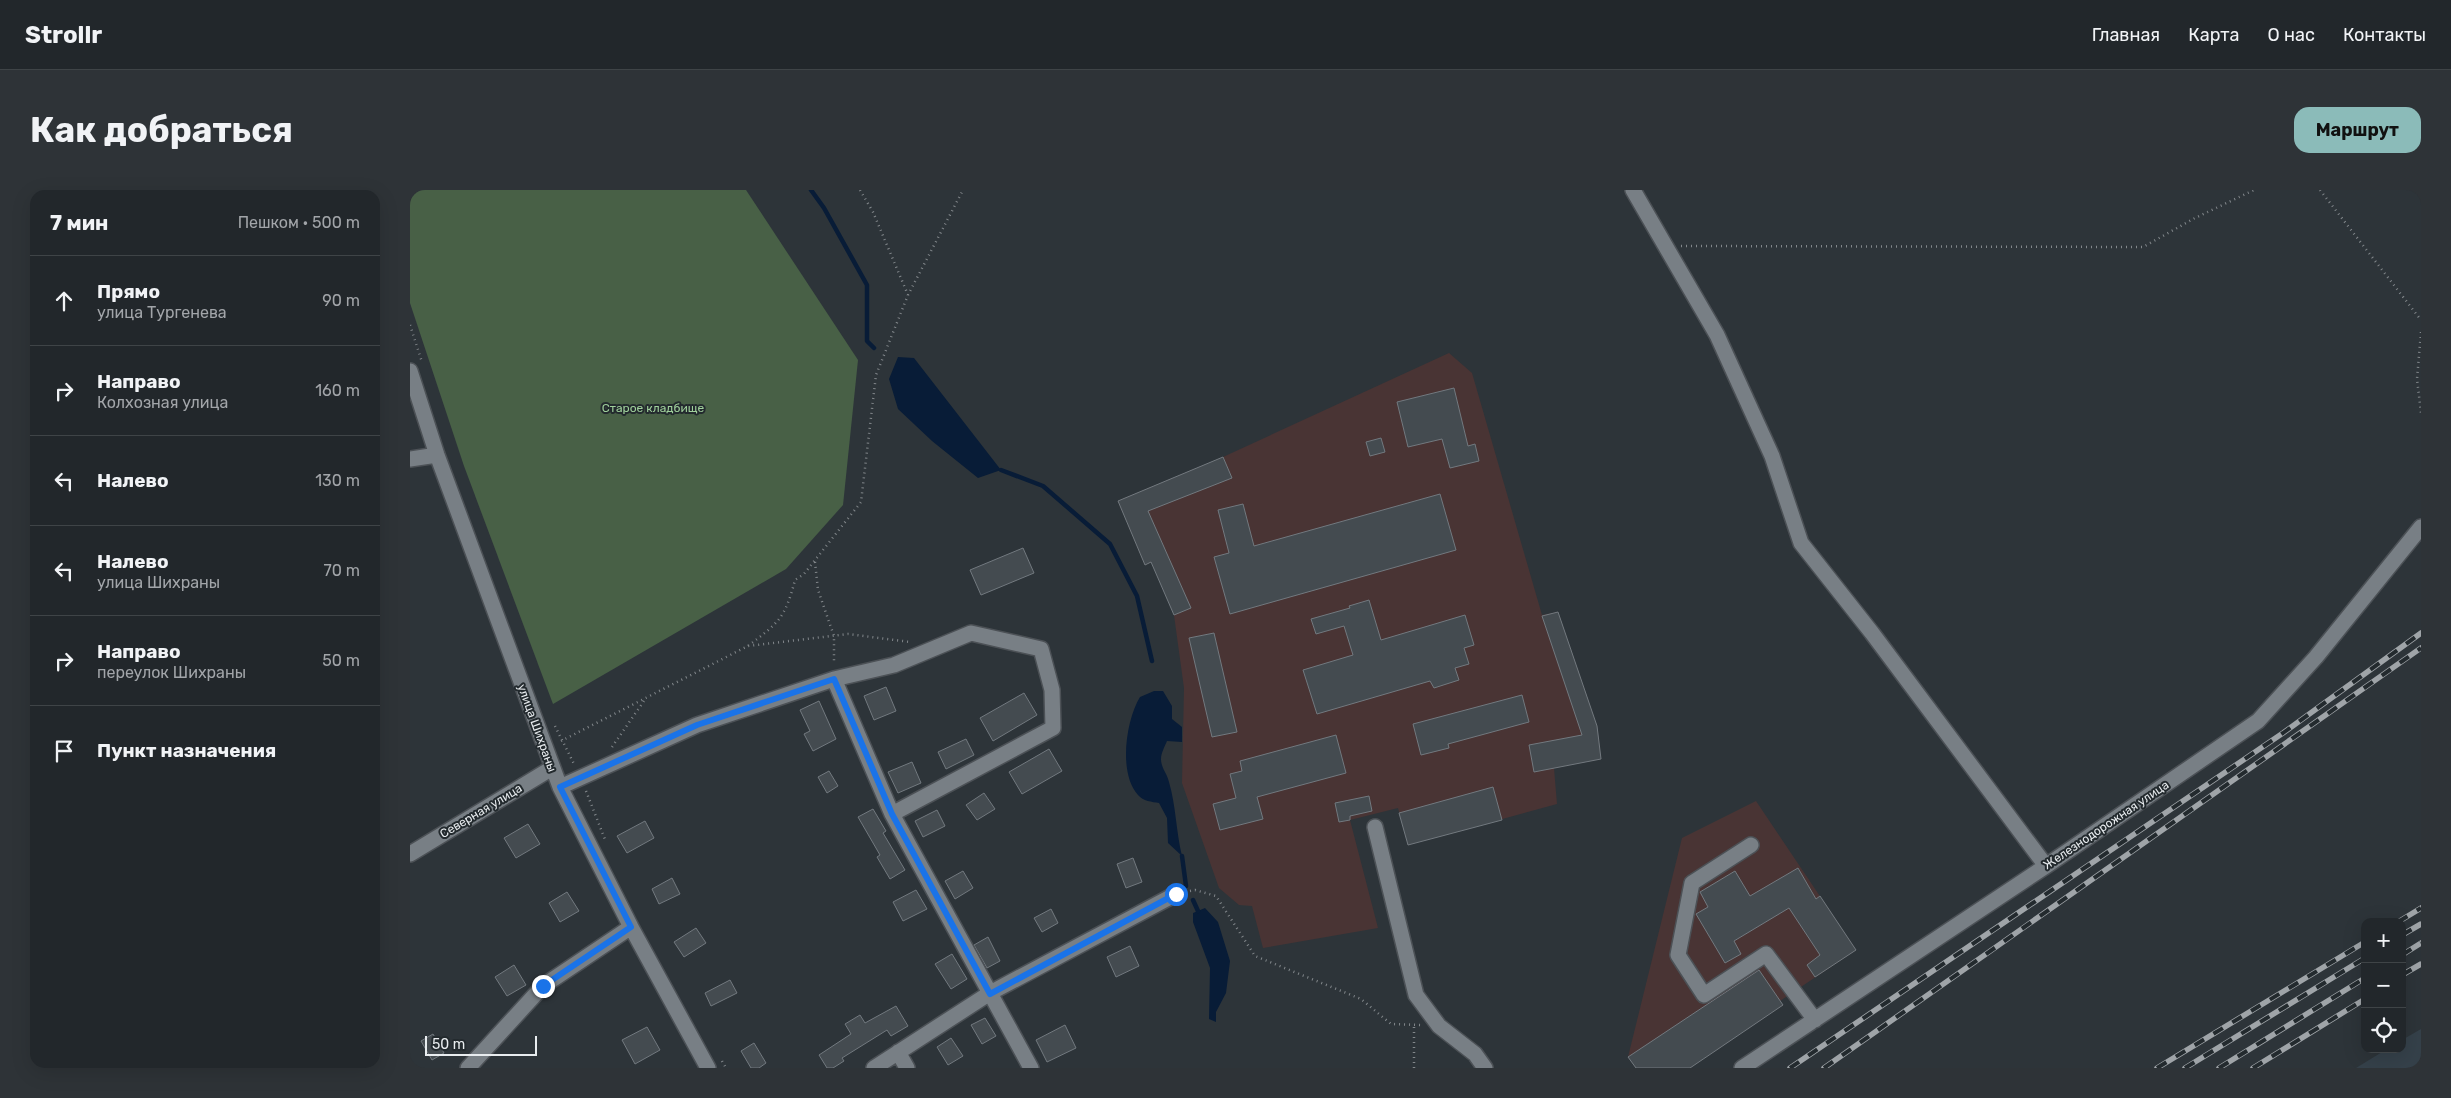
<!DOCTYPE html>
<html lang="ru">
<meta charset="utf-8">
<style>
body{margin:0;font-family:Rubik,sans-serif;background:#2e3337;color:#f1f3f6}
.controls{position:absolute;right:15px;bottom:15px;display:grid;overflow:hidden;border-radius:10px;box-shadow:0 5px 20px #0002}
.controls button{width:45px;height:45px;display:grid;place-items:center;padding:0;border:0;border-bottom:1px solid #3f4447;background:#22272b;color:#f1f3f6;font:25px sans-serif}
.scale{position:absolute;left:15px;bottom:12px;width:112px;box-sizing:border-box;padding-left:5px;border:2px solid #e8ecef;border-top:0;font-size:14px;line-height:18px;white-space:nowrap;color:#e8ecef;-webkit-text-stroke:4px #232a2e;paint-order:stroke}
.stop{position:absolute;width:15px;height:15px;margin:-11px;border:4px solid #1a73e8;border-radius:50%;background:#fff}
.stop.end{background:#1a73e8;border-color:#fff;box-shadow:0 1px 5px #0008}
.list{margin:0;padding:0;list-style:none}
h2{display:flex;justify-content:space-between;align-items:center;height:65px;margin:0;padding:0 20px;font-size:21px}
h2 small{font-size:16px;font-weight:400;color:#a2a5a9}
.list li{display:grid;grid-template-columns:32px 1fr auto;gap:15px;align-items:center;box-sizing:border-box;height:90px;padding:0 20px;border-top:1px solid #3f4447}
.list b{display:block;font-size:19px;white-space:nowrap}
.list p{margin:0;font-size:16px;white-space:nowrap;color:#a2a5a9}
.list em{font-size:16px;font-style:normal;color:#a2a5a9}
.icon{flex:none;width:28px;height:28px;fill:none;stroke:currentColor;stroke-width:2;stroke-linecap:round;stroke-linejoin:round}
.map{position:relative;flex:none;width:2011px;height:878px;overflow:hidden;border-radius:15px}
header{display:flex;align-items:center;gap:30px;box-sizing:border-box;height:70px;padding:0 25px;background:#22272b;border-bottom:1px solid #3f4447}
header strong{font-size:24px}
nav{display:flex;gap:28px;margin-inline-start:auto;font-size:18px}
.intro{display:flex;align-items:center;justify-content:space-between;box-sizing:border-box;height:120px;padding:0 30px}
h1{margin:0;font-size:35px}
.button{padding:12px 22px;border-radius:15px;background:#8bbbb9;color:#111;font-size:18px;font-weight:700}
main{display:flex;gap:30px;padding:0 30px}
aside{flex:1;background:#22272b;border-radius:15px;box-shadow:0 5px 20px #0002}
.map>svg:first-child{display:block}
.industrial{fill:#493434}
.built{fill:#35414a}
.green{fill:#486046}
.water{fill:#081c37}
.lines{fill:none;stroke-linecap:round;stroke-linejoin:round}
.stream{stroke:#081c37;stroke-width:4.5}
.building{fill:#444b50;stroke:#72797f}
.minor-casing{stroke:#4c5156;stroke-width:18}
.path{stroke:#82878b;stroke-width:2.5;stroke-dasharray:1 4;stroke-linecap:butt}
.minor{stroke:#787f85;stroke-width:15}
.rail-casing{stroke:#9fa4a8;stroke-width:5.5}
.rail{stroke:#232a2e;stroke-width:4;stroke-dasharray:11;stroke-linecap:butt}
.route{stroke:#1a73e8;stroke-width:6}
.labels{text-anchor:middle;stroke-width:4;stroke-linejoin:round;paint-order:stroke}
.park-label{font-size:12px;fill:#a0d19c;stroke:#232a2e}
.street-label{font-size:12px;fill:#e8ecef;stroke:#232a2e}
</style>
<header>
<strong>Strollr</strong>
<nav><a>Главная</a><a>Карта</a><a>О нас</a><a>Контакты</a></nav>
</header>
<div class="intro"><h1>Как добраться</h1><a class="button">Маршрут</a></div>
<main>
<aside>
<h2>7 мин<small>Пешком · 500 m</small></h2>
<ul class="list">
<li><svg class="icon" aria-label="ahead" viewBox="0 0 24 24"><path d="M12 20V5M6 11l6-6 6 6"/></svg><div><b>Прямо</b><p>улица Тургенева</p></div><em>90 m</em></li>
<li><svg class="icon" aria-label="right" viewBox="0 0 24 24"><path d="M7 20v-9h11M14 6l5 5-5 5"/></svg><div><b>Направо</b><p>Колхозная улица</p></div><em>160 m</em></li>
<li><svg class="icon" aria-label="left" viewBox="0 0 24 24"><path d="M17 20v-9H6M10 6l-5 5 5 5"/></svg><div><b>Налево</b></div><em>130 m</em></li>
<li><svg class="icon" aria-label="left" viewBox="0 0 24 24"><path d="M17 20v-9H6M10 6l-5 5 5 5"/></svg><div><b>Налево</b><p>улица Шихраны</p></div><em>70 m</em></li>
<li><svg class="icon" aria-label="right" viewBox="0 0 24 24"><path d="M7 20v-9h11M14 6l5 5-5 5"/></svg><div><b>Направо</b><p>переулок Шихраны</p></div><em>50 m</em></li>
<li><svg class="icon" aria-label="arrive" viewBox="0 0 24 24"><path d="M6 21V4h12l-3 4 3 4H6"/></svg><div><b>Пункт назначения</b></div></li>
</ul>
</aside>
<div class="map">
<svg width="2011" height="878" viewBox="0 0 2011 878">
<rect width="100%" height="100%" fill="#2d3439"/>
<path class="industrial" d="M1039 163 1062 183 1132 425 1148 422 1187 536 1191 569 1144 578 1147 614 998 655 988 618 940 630 968 738 853 758 842 716 829 715 809 698 772 593 774 498 764 425 742 372 735 375 708 311 813 267Z
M1346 611 1446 760 1370 811 1373 815 1280 878H1226L1218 867 1272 648Z"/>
<path class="built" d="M2011 839V878H1946L1977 859H1992V850Z"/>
<path class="green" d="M0 0H336L448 170 433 315 376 379 143 514 54 276 0 113Z"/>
<path class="water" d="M488 167 504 168 591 280 568 288 522 251 488 219 479 189Z
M744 501H753L762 516V529L772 537V552L757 551C755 556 751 563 751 569 751 578 757 583 759 592 766 616 766 641 772 666L758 653 757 628 749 613C742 612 733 611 728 605 708 583 716 530 730 507Z
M795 718 808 732 820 771 816 803 806 822V832L799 829 800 778 783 732V723Z"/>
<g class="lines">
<path class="stream" d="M401 0 414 18 457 95V151L464 158
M591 280 633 296 700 354 727 406 742 471
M772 666 776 696
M783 710 788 721"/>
</g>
<path class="building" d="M1044 198 1058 256 1065 254 1069 271 1040 278 1032 249 998 257 987 212Z
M971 248 975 262 960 266 956 252Z
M813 267 822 288 738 321 781 418 764 425 741 372 735 375 708 311Z
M1030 304 1046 360 820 424 804 367 819 363 808 320 833 314 844 356Z
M613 358 624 383 571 405 560 380Z
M959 410 971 450 1055 425 1064 455 1054 458 1059 474 1045 478 1049 490 1024 498 1020 491 907 524 893 480 943 465 934 436 906 444 901 429 940 418 939 416Z
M1148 422 1187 536 1191 569 1124 582 1119 555 1172 545 1132 426Z
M804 443 827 542 802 547 779 448Z
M476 497 486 521 464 530 454 506Z
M614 503 627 525 583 551 570 528Z
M1112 505 1119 532 1038 554 1039 558 1011 565 1003 534Z
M409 511 426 549 403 561 394 544 400 541 390 520Z
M926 545 936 583 847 607 853 629 810 640 803 614 826 608 820 584 832 581 830 571Z
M556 549 564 565 536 579 528 562Z
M639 559 652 581 612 604 599 582Z
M502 572 511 593 488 603 478 582Z
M419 581 428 596 417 603 408 587Z
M1083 597 1092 630 998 655 989 623Z
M574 603 585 619 567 630 556 615Z
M959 606 962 621 940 626V630L929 632 925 613Z
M463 619 476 641 473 643 495 680 480 689 467 667 470 665 448 627Z
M527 620 535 636 513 647 505 631Z
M235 631 244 648 217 663 207 646Z
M118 634 130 654 106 668 94 648Z
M723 668 732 692 716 698 707 674Z
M1388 678 1406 709 1410 706 1446 760 1405 787 1397 775 1410 765 1379 718 1324 751 1331 764 1315 773 1286 724 1298 717 1290 702 1325 681 1340 706Z
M553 681 563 698 545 709 535 691Z
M262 688 270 704 249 714 242 699Z
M506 700 517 719 493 731 483 712Z
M157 702 169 721 150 732 139 713Z
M641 719 648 733 632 742 624 728Z
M286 738 296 753 274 767 264 752Z
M578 747 590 771 577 778 564 755Z
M720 756 729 776 706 787 697 767Z
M542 764 557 789 541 799 525 774Z
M104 775 116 795 97 806 85 787Z
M1349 780 1373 815 1280 878H1226L1218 867Z
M320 790 327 803 301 816 295 803Z
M486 816 498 836 481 846 477 840 432 868 434 871 423 878H417L409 865 441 844 435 834 450 825 455 833Z
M575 828 586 846 572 854 561 835Z
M655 835 666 858 637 872 626 850Z
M237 837 250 860 225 874 212 850Z
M23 844 34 863 22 870 11 851Z
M541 848 553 866 538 875 527 857Z
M344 853 356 873 349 878H341L331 861Z"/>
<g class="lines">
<g class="minor-casing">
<path id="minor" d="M1223 0 1307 145 1362 266 1391 353 1462 443 1636 676
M0 181 27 265 150 597 221 737 298 878
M0 269 27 265
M424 489 482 624 621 878
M150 597 287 535 424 489 484 475 561 443 631 459 642 500 643 538 482 624
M965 637 1006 805 1029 836 1065 864 1075 878
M1341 655 1282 693 1268 765 1294 805 1356 764 1405 830
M0 664 142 578
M488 862 497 878
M58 878 133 796 221 737
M464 878 580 803 766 704
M1332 878 1636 676 1848 531 1906 467 2011 337"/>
</g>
<path class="path" d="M450 0 463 22 498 105
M1910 0 2011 130
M1271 56 1733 57 1785 28 1844 0
M0 135 12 172
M2011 142 2007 189 2011 223
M405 372 408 400 424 446V473
M338 456C368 433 375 429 385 390L394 384 451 312 466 185 498 105 553 0
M145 536 165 576
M151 551 338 456 438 444 500 452
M202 557 236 508
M176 601 196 652
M780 701 785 700 806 706 845 766 951 809 981 834 1011 835
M312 871 316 878
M1004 878V835"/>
<use href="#minor" class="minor"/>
<g class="rail-casing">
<path id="rail" d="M1988 732 2011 718
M1992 745 2011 734
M1992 765 2011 753
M1992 785 2011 774
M1380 878 1873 543 2011 443
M1414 878 2011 458
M1747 878 1955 752
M1775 878 1955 768
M1809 878 1955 788
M1843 878 1955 809"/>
</g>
<use href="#rail" class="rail"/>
</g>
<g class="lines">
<path class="route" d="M133 796 221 737 150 597 287 535 424 489 482 624 580 804 766 704"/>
</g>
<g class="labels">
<g class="park-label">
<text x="243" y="222">Старое кладбище</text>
</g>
<g class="street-label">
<text transform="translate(127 538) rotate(70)" y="4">улица Шихраны</text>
<text transform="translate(71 621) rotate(-31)" y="4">Северная улица</text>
<text transform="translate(1696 635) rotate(-34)" y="4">Железнодорожная улица</text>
</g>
</g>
</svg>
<div class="controls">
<button>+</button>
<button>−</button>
<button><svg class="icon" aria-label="locate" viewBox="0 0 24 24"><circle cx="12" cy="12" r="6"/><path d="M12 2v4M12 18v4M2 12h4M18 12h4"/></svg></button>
</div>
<div class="scale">50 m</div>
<div class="stop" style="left:766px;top:704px"></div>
<div class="stop end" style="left:133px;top:796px"></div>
</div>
</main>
